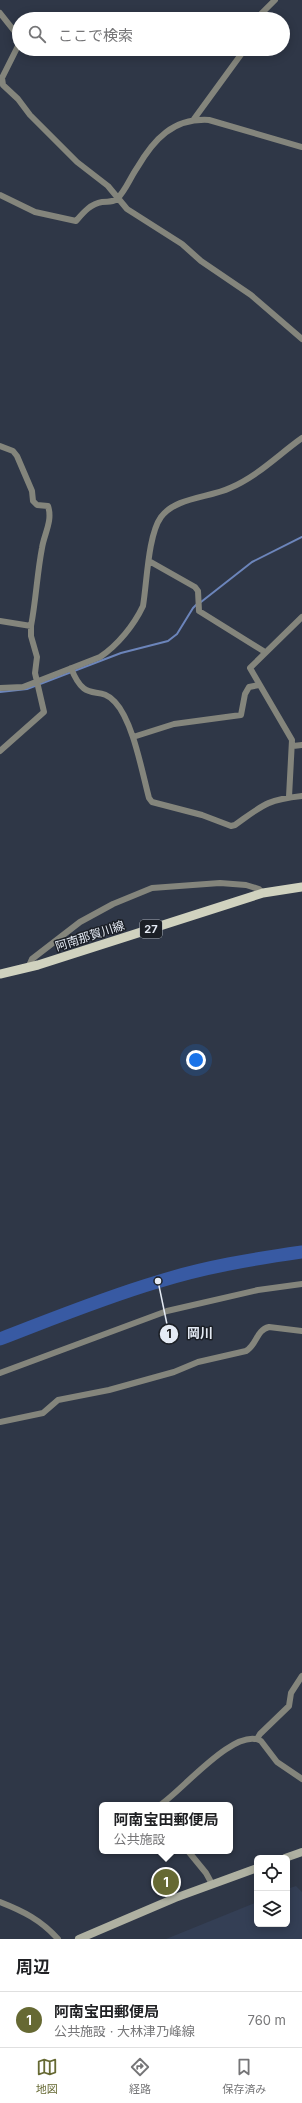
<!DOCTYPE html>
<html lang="ja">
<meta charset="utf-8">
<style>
body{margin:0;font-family:Inter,"Noto Sans JP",sans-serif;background:#f2f2f2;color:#202124}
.controls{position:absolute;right:12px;bottom:12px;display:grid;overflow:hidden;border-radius:6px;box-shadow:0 2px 10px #0003}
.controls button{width:36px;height:36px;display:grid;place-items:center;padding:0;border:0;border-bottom:1px solid #e0e0e0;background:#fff;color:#202124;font:20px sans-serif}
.you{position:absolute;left:196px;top:1060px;width:14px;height:14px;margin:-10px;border:3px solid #fff;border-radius:50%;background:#1a73e8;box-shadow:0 0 0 6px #1a73e833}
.badge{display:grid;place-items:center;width:26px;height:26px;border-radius:50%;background:#666933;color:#fff;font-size:13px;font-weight:700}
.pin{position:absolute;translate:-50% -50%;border:2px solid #fff;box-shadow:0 1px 4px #0006}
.popup{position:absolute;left:99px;top:1802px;width:134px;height:52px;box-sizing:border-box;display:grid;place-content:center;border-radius:6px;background:#fff;filter:drop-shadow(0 1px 3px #0005);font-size:13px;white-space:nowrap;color:#757577}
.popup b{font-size:15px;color:#202124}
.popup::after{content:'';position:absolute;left:50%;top:100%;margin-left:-8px;border:8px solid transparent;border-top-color:#fff}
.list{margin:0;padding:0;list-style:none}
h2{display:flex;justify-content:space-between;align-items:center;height:52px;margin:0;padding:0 16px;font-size:17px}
h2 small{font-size:13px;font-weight:400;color:#757577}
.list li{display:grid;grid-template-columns:26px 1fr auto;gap:12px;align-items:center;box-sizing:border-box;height:56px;padding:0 16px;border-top:1px solid #e0e0e0}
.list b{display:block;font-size:15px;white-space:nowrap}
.list p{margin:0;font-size:13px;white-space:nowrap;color:#757577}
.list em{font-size:13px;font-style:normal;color:#757577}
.icon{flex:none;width:22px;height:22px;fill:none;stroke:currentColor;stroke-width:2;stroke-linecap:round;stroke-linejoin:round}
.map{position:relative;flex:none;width:302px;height:1939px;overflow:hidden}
.search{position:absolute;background:#fff;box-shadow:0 2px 10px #0003;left:12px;right:12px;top:12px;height:44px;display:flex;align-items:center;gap:10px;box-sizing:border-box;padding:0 14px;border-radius:22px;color:#757577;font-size:15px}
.sheet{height:108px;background:#fff}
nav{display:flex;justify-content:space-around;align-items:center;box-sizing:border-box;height:56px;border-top:1px solid #e0e0e0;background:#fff;font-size:11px;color:#757577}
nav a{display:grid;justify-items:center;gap:2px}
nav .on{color:#666933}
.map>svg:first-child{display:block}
.built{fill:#343f55}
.water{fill:#385aa3;stroke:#6c85bb}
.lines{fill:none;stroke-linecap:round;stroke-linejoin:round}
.stream{stroke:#6c85bb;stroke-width:2}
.river{stroke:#385aa3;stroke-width:13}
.street{stroke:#84857c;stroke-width:6}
.secondary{stroke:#afb1a2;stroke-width:8}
.primary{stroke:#d0d2bf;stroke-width:9}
.labels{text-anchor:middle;stroke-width:3;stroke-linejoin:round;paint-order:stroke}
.shield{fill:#1b1f26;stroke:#a8adb6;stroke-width:1}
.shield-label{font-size:11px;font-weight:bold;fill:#e4eaf4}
.street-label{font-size:12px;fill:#e4eaf4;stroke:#1b1f26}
.leader{fill:none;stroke:#e4eaf4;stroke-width:1.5}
.callout-dot{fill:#e4eaf4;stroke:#1b1f26;stroke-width:1.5}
.mark-label{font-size:12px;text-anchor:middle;font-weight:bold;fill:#111}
.callout-label{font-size:13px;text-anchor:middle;font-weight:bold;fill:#e4eaf4;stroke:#1b1f26;stroke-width:3;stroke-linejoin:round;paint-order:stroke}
</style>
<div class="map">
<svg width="302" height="1939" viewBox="0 0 302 1939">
<rect width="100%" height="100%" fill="#2f3747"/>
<path class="built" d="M296 1886 302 1892V1939H166L257 1902V1924H287V1889Z"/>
<path class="water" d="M302 1250V1257L245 1259Z"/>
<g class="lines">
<path class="stream" d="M201 602 252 562 302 537
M0 692 27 689 121 653 168 641 177 634 193 608 197 604"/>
<path class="river" d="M0 1339C52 1319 103 1298 157 1282 204 1267 253 1259 302 1252"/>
<path class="street" d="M0 13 19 37
M256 19 275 0
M19 44 2 78 3 85 18 99 30 115 77 162 108 186 127 209 182 244 201 261 251 295 302 339
M194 119 245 49
M0 195 35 212 76 221C83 213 90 204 102 202 108 201 111 203 117 199 126 190 130 178 137 168 154 139 173 118 209 120L302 147
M0 446 13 451 17 456 32 491 33 501 37 505 48 506C53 521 44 534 42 548 37 574 36 600 31 626V636L37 657 35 673 44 712 0 751
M149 561 195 587 198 591 199 611 265 652
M0 621 31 626
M71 668C86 706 98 683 115 702 133 721 142 772 149 798L152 802 202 815 231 826 235 825C263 805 266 800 302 796
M0 688 23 687 100 657C118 645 134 625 143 606 147 582 148 535 161 517 176 497 209 498 230 488 258 476 278 455 302 438
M133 737 174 724 241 715 245 694 249 687 259 685
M293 746 302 745
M289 797 292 740 250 668 302 617
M28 968 32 959 80 922 113 904 152 888 220 883 246 885 259 889 263 893
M0 1373 167 1311 258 1290 302 1284
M0 1422 43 1413 58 1400 109 1390 174 1372 198 1362 246 1351C257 1345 256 1330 269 1327L302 1331
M257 1739 260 1734 289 1706 291 1693 302 1676
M160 1805C182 1791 235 1726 261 1741L277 1762 302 1779
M188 1851 206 1873 212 1884
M0 1902C23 1911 41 1920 58 1939"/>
<path class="secondary" d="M285 1858 302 1852
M79 1939 175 1898 257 1868"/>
<path class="primary" d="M0 974 38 965 263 893 302 887"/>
</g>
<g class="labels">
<rect class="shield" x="140" y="920" width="22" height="18" rx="3"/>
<g class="shield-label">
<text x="151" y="933">27</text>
</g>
<g class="street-label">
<text transform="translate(90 936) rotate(-18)" y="4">阿南那賀川線</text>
</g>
</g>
<path class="leader" d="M158 1281L169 1334"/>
<g class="callout-dot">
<circle cx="158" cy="1281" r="4"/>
<circle cx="169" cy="1334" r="10"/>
</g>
<g class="mark-label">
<text x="169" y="1338">1</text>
</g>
<g class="callout-label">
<text x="200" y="1338">岡川</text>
</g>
</svg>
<div class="controls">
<button><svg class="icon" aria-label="locate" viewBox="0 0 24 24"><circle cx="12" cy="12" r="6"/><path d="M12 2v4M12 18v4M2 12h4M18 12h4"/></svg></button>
<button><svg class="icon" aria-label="layers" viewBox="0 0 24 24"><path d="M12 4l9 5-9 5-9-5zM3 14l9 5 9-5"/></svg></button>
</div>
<div class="you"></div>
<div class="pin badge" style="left:166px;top:1882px">1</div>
<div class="popup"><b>阿南宝田郵便局</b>公共施設</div>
<div class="search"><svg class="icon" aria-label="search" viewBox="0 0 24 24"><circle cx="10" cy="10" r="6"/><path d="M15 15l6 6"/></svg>ここで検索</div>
</div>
<section class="sheet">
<h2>周辺<small></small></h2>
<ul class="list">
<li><span class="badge">1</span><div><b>阿南宝田郵便局</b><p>公共施設 · 大林津乃峰線</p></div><em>760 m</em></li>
</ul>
</section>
<nav>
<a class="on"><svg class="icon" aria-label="map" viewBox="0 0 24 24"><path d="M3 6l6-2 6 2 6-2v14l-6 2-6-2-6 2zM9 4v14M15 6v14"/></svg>地図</a>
<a><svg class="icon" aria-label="directions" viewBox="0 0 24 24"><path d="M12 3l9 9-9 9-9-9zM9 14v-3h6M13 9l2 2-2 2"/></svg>経路</a>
<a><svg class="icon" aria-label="saved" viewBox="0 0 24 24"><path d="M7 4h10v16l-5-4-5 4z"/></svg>保存済み</a>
</nav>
